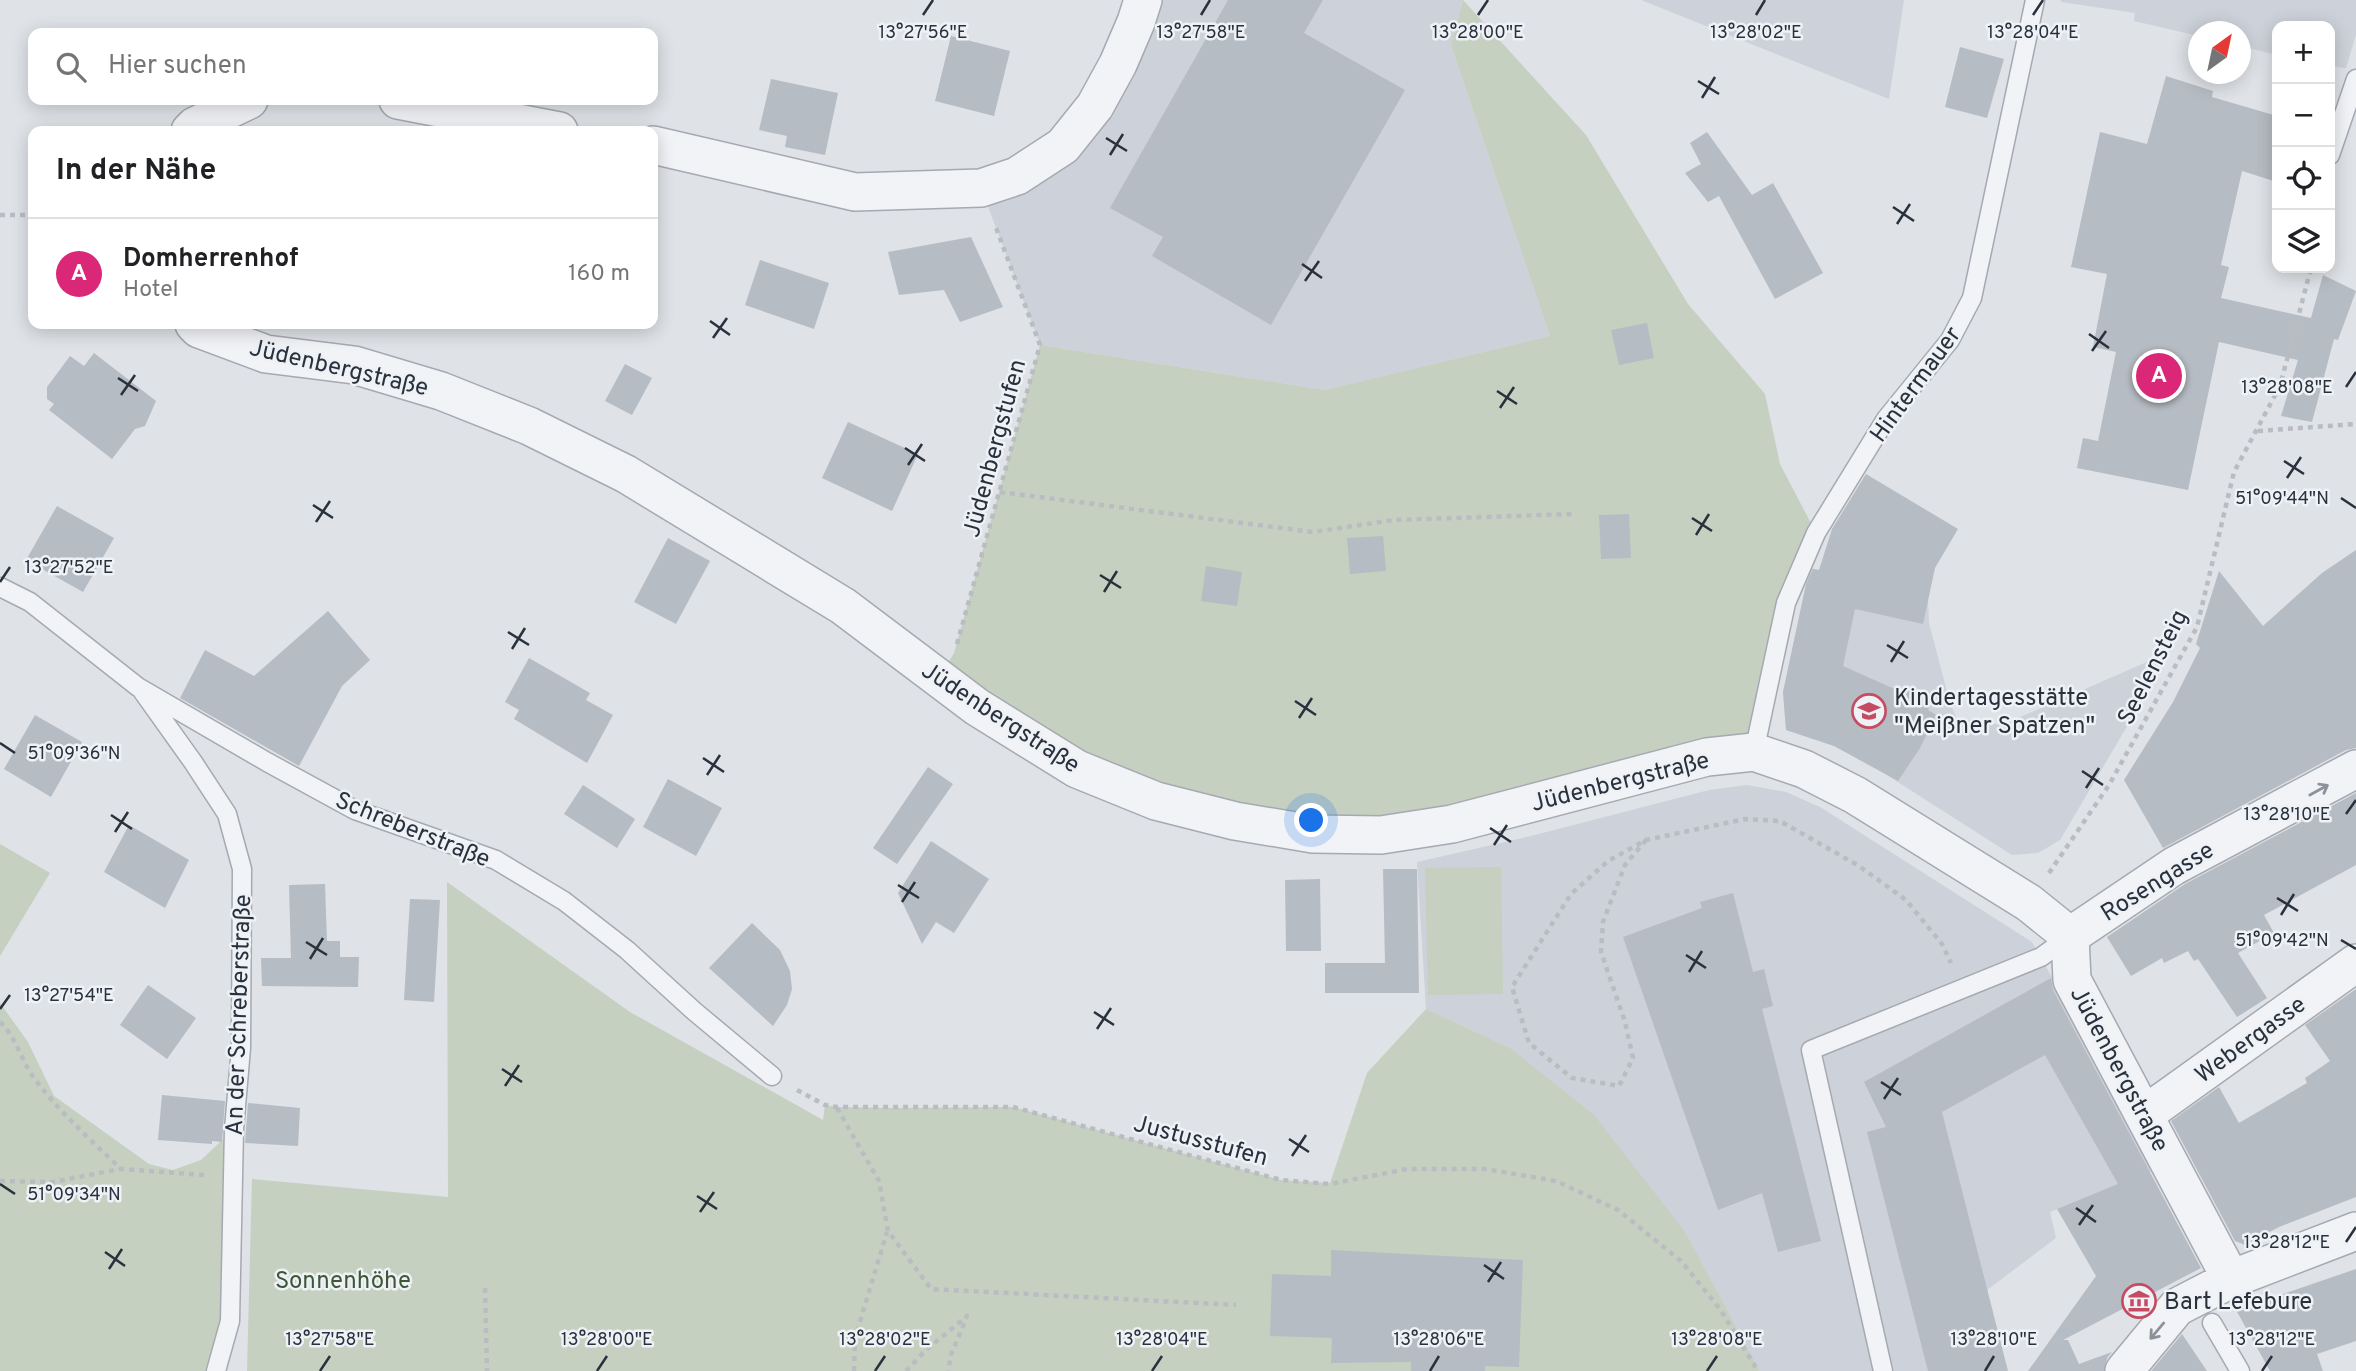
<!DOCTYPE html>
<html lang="de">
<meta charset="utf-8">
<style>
body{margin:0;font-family:Overpass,sans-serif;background:#f2f2f2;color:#202124}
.controls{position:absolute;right:21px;top:21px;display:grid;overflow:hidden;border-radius:14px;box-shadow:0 4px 18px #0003}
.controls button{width:63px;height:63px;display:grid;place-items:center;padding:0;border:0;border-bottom:2px solid #e0e0e0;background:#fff;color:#202124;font:35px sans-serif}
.compass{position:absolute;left:2188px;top:21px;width:63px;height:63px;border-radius:50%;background:#fff;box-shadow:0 4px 18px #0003;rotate:33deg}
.you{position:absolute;left:1312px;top:821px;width:24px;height:24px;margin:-18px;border:5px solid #fff;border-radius:50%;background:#1a73e8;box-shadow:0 0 0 10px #1a73e833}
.badge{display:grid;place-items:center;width:46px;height:46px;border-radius:50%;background:#db2777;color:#fff;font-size:23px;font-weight:700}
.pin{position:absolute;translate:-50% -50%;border:4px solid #fff;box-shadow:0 2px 7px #0006}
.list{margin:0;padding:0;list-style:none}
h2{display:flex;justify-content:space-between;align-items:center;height:91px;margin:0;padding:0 28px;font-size:30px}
h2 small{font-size:23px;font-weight:400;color:#757577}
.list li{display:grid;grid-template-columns:46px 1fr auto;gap:21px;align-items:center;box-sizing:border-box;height:112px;padding:0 28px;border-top:2px solid #e0e0e0}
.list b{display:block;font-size:26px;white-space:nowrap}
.list p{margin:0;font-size:23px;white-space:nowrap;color:#757577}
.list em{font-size:23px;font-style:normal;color:#757577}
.icon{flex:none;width:38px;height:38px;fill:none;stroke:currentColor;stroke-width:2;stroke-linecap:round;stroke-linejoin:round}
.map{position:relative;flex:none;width:2356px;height:1371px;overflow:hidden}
.search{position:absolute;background:#fff;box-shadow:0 4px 18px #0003;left:28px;top:28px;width:630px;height:77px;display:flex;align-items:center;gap:18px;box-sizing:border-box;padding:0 24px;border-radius:14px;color:#757577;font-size:26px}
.panel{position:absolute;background:#fff;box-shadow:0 4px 18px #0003;left:28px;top:126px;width:630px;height:203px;border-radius:14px}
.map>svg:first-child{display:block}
.built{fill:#cdd1d9}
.green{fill:#c5d0c0}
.building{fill:#b6bcc3}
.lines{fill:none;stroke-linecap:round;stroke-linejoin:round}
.service-casing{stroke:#a5a9b1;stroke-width:21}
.minor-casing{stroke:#a5a9b1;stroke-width:40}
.path{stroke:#b9bdc2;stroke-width:4.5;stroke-dasharray:5 5;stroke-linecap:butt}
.service{stroke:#f1f3f6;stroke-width:18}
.minor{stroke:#f1f3f6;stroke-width:37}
.oneway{stroke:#8d929a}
.ticks{fill:none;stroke:#29313d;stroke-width:2.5}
.labels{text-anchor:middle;stroke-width:5;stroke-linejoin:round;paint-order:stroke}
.street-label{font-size:24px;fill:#29313d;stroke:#eef1f5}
.poi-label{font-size:24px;fill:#29313d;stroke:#eef1f5;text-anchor:start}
.park-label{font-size:24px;fill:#3e5837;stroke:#eef1f5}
.ticks-label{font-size:18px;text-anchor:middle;fill:#29313d;stroke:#eef1f5;stroke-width:5;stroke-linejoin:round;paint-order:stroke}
</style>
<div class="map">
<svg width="2356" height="1371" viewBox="0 0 2356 1371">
<rect width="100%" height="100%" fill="#dfe2e7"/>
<path class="built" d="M1143 0H1463L1451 45 1550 336 1325 390 1040 345 981 188 1063 146Z
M1641 0H1904L1889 99Z
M2061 0H2356V35L2346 68 2330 66V26H2277V55L2241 46 2240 32H2198V36L2134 21 2135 13 2061 2Z
M1810 568 1928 599 1929 623 1950 703 1957 719 2002 725 2163 655 2152 684 2060 840 2038 853 2012 855 1868 763 1834 746 1786 730 1783 692Z
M1747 785 1786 792 1820 807 2032 942 2160 1168 2050 1212 2056 1238 1987 1290 1993 1371H1760L1686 1233 1510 1048 1426 1009 1417 862 1531 836 1709 790Z"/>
<path class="green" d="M1463 0 1586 135 1688 304 1765 394 1780 464 1816 533 1786 603 1754 752 1411 831 1156 801 939 678 954 653 1040 345 1325 390 1550 336 1451 45Z
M0 844 50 873 0 956Z
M1501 867 1503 994 1428 995 1425 868Z
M447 882 630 1012 823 1120 825 1105 837 1107 895 1108 1013 1107 1281 1180 1330 1183 1367 1073 1426 1009 1510 1048 1594 1115 1686 1233 1760 1371H247L252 1179 448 1197Z
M0 1003 28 1042 54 1096 149 1164 173 1170 201 1160 234 1129 230 1321 216 1371H0Z"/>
<path class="building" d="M1228 0H1323L1304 33 1405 90 1271 325 1152 256 1163 237 1110 208Z
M951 36 1010 51 994 116 935 101Z
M1960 47 2004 59 1987 118 1945 107Z
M2166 76 2213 91 2212 97 2277 116V182L2242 171 2221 265 2229 267 2221 298 2311 318 2323 275 2356 291 2338 340 2334 339 2312 422 2281 416 2298 360 2219 342 2188 490 2077 468 2083 438 2098 441 2116 352 2093 347 2107 274 2071 267 2100 132 2147 144Z
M771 79 838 93 825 155 785 147 787 136 759 130Z
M1707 132 1752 195 1773 183 1823 273 1775 299 1719 196 1708 202 1685 173 1701 164 1690 143Z
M971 237 1003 307 960 322 944 290 899 295 888 252Z
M760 260 829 283 814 329 745 305Z
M1647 323 1654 358 1619 365 1611 330Z
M94 353 156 401 145 426 135 429 112 459 49 410 54 404 47 399V387L70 356 84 366Z
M625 364 652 378 632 415 605 401Z
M848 422 918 454 892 511 822 478Z
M1866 474 1958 529 1935 568 1923 624 1855 609 1843 666 1901 692 1904 688 1932 702 1928 710 1936 715 1920 748 1898 781 1834 746 1786 730 1783 692 1806 584 1813 569 1819 570 1832 529Z
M57 506 114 538 83 592 26 560Z
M1629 514 1631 558 1601 559 1599 515Z
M1383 536 1386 571 1350 574 1347 538Z
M668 538 710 561 676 624 634 602Z
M2356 550V748L2346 750 2163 848 2124 780 2173 702 2200 648 2196 644 2219 571 2263 626 2322 573Z
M1206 566 1242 572 1237 606 1201 601Z
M328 611 370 660 342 686 299 766 180 698 205 650 254 676Z
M529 658 590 693 586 700 613 715 587 763 514 719 519 710 505 702Z
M35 715 82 742 51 797 4 769Z
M928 767 953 784 897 864 873 848Z
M668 779 722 808 696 856 643 827Z
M583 785 635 819 617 848 564 814Z
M2356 793V865L2264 915 2274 933 2238 953 2267 998 2237 1017 2198 959 2194 961 2188 951 2164 963 2162 958 2131 976 2107 937 2185 884Z
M129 825 189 860 165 908 104 872Z
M931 841 989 879 954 933 936 922 922 944 898 893Z
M1383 869H1417L1419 993H1325V963H1385Z
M1320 879 1321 951H1286L1285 880Z
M325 884 327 941H340V957H359L358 987 262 986 261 958H291L289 885Z
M1733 893 1753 972 1764 969 1773 1006 1762 1009 1821 1241 1778 1252 1762 1193 1718 1210 1623 937 1702 908 1700 902Z
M410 899 440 900 434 1002 404 1000Z
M752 923 780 950 790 971 792 989 787 1005 773 1026 709 968Z
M2051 978 2053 990 2201 1268 2063 1340H2068L2079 1364 2112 1352 2107 1358 2104 1371H2028L2096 1276 2057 1209 2118 1184 2045 1055 1942 1112 2008 1371H1928L1867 1132 1886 1127 1864 1082Z
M148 985 196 1018 167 1059 120 1025Z
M2356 989V1197L2279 1227 2245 1245 2235 1241 2171 1121 2219 1087 2239 1123 2307 1083 2305 1078 2330 1061 2305 1025Z
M162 1095 225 1101 222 1142 212 1141V1144L158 1140Z
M248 1103 300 1108 298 1146 245 1143Z
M1331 1250 1523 1260 1519 1367 1485 1366V1371H1411V1362L1331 1363 1332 1338 1270 1336 1272 1274 1331 1276Z
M2356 1269V1341L2317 1354 2323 1371H2270L2236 1310Z
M2182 1334 2207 1371H2151Z"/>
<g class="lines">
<g class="service-casing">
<path id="service" d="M2330 155 2356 79
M0 587 30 602 138 687 267 762 355 810 496 860 564 901 627 950 694 1011 772 1076
M143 692 193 762 227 814 242 869 241 1048 234 1129 230 1321 216 1371
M1754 752 1786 603 1816 533 1886 419 1950 340 1972 298 2035 0
M2212 1323 2240 1371
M1883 1371 1811 1050 2041 957 2070 936"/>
</g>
<g class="minor-casing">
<path id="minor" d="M398 100 559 131
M190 131 195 126 249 100
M653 145 855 192 981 188 1017 176 1063 146 1095 106 1118 64 1136 22 1143 0
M194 324 199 329 266 354 354 365 441 391 529 426 626 474 843 606 977 707 1077 769 1156 801 1235 821 1313 834 1381 835 1452 824 1707 757 1754 752 1804 769 1855 795 2029 903 2070 936 2072 980 2231 1279
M2070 936 2174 866 2356 769
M2144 1115 2356 963
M2124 1371 2177 1307 2231 1279 2356 1231"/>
</g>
<path class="path" d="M0 215H33
M2258 431 2356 424
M1000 492 1313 532 1394 520 1573 514
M957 644 1040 345 995 225
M1646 840 1625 865 1603 922 1601 952 1625 1022 1633 1058 1619 1086 1572 1078 1529 1043 1512 987 1571 894 1608 861 1646 840 1745 819 1780 821 1859 866 1906 900 1942 944 1951 963
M2049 873 2109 785 2197 627 2234 472 2280 386 2311 268
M0 1022C16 1037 21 1060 34 1078 59 1112 91 1140 121 1169L204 1175
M797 1090 825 1105 837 1107H1013L1281 1180 1330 1184 1407 1169H1485L1556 1181 1618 1210 1681 1261 1720 1309 1758 1371
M837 1108 879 1181 888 1231 931 1289 1236 1305
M0 1181 53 1182 120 1169
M485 1288 487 1371
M854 1371 855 1338 887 1232
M906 1371 926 1350 967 1316 951 1355 948 1371"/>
<use href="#service" class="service"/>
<use href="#minor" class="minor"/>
</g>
<defs><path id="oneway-shaft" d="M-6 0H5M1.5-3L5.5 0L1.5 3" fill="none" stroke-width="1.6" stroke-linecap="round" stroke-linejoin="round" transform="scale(1.75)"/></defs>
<g class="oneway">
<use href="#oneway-shaft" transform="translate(2319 790) rotate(-29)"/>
<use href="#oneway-shaft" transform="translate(2157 1331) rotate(130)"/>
</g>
<path class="ticks" d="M923 15 933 0M1201 15 1210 0M1478 15 1488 0M1756 15 1765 0M2033 15 2043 0M1698 81 1719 94M1702 98 1715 77M1106 138 1127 151M1110 155 1123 134M1893 207 1914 221M1897 224 1910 204M1302 264 1322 278M1305 281 1319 261M710 321 730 335M2089 334 2109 348M713 338 727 318M2092 351 2106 331M118 378 138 391M2346 387 2356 372M1497 391 1517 404M121 395 135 375M1500 408 1514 387M905 448 925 461M2284 461 2304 474M908 465 922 444M2287 478 2301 457M2341 498 2356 508M313 505 333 518M1692 518 1712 531M316 522 330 501M1696 535 1709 514M1100 575 1121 588M0 582 10 567M1104 592 1117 571M508 632 529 645M1887 645 1908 658M512 649 525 628M1891 662 1904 641M1295 701 1316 715M1299 718 1312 698M0 743 15 753M703 758 724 772M2082 771 2103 785M707 775 720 755M2086 788 2099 768M2346 814 2356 800M111 815 132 829M1490 828 1511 842M115 832 128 812M1494 845 1507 825M898 885 919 898M2277 898 2298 911M902 902 915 882M2281 915 2294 894M2341 940 2356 949M306 942 327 955M1686 955 1706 968M310 959 323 938M1689 972 1702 951M0 1009 10 995M1094 1012 1114 1025M1097 1029 1111 1008M502 1069 522 1082M1881 1082 1901 1095M505 1086 519 1065M1884 1099 1898 1078M1289 1139 1309 1152M1292 1156 1306 1135M0 1184 15 1194M697 1196 717 1209M2076 1208 2096 1222M700 1212 714 1192M2079 1225 2093 1205M2346 1242 2356 1227M105 1252 125 1266M1484 1265 1504 1279M109 1269 122 1249M1488 1282 1501 1262M320 1371 330 1356M597 1371 607 1356M875 1371 885 1356M1152 1371 1162 1356M1430 1371 1439 1356M1707 1371 1717 1356M1985 1371 1994 1356M2262 1371 2272 1356"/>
<defs>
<g id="school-ring" transform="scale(1.75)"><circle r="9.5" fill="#eef1f5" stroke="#c54b61" stroke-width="1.5"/><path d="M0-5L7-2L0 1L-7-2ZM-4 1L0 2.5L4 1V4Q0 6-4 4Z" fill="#c54b61"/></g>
<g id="museum-ring" transform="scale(1.75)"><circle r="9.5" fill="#eef1f5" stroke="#c54b61" stroke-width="1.5"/><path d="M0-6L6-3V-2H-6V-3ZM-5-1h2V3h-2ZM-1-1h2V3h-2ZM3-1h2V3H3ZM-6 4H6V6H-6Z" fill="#c54b61"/></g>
</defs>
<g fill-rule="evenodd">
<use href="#school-ring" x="1869" y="711"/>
<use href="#museum-ring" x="2139" y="1301"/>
</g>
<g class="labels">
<g class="street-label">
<text transform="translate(339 367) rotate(13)" y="8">Jüdenbergstraße</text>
<text transform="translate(1915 384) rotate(-54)" y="8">Hintermauer</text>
<text transform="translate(994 448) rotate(-75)" y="8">Jüdenbergstufen</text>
<text transform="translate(2152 667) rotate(-63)" y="8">Seelensteig</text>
<text transform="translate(1001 717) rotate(33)" y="8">Jüdenbergstraße</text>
<text transform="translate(1620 781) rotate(-14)" y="8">Jüdenbergstraße</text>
<text transform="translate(413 829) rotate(22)" y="8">Schreberstraße</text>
<text transform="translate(2157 881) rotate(-32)" y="8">Rosengasse</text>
<text transform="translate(238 1015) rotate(-88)" y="8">An der Schreberstraße</text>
<text transform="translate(2250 1039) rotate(-36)" y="8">Webergasse</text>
<text transform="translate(2120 1069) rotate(62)" y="8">Jüdenbergstraße</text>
<text transform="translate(1201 1140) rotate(15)" y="8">Justusstufen</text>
</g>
<g class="poi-label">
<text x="1894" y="705">Kindertagesstätte<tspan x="1894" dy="28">"Meißner Spatzen"</tspan></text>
<text x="2164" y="1309">Bart Lefebure</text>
</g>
<g class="park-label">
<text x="343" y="1288">Sonnenhöhe</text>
</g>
</g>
<g class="ticks-label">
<text x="923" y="38">13°27'56"E</text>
<text x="1201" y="38">13°27'58"E</text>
<text x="1478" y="38">13°28'00"E</text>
<text x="1756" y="38">13°28'02"E</text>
<text x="2033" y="38">13°28'04"E</text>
<text x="2287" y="393">13°28'08"E</text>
<text x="2282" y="504">51°09'44"N</text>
<text x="69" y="573">13°27'52"E</text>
<text x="74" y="759">51°09'36"N</text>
<text x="2287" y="820">13°28'10"E</text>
<text x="2282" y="946">51°09'42"N</text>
<text x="69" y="1001">13°27'54"E</text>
<text x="74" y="1200">51°09'34"N</text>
<text x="2287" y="1248">13°28'12"E</text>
<text x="330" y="1345">13°27'58"E</text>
<text x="607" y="1345">13°28'00"E</text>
<text x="885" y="1345">13°28'02"E</text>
<text x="1162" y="1345">13°28'04"E</text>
<text x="1439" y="1345">13°28'06"E</text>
<text x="1717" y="1345">13°28'08"E</text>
<text x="1994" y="1345">13°28'10"E</text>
<text x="2272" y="1345">13°28'12"E</text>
</g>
</svg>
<div class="controls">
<button>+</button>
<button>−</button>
<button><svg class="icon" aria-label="locate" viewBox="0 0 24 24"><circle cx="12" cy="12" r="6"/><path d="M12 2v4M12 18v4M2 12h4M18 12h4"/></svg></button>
<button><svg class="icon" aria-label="layers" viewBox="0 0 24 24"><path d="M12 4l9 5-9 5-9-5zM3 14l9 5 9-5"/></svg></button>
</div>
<svg class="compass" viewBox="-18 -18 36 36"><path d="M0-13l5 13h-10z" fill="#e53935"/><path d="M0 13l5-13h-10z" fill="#757577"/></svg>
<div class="you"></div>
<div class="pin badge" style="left:2159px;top:376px">A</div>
<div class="search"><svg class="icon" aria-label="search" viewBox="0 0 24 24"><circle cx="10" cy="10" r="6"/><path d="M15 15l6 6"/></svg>Hier suchen</div>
<section class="panel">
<h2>In der Nähe<small></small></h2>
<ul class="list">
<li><span class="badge">A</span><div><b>Domherrenhof</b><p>Hotel</p></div><em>160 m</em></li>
</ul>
</section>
</div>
